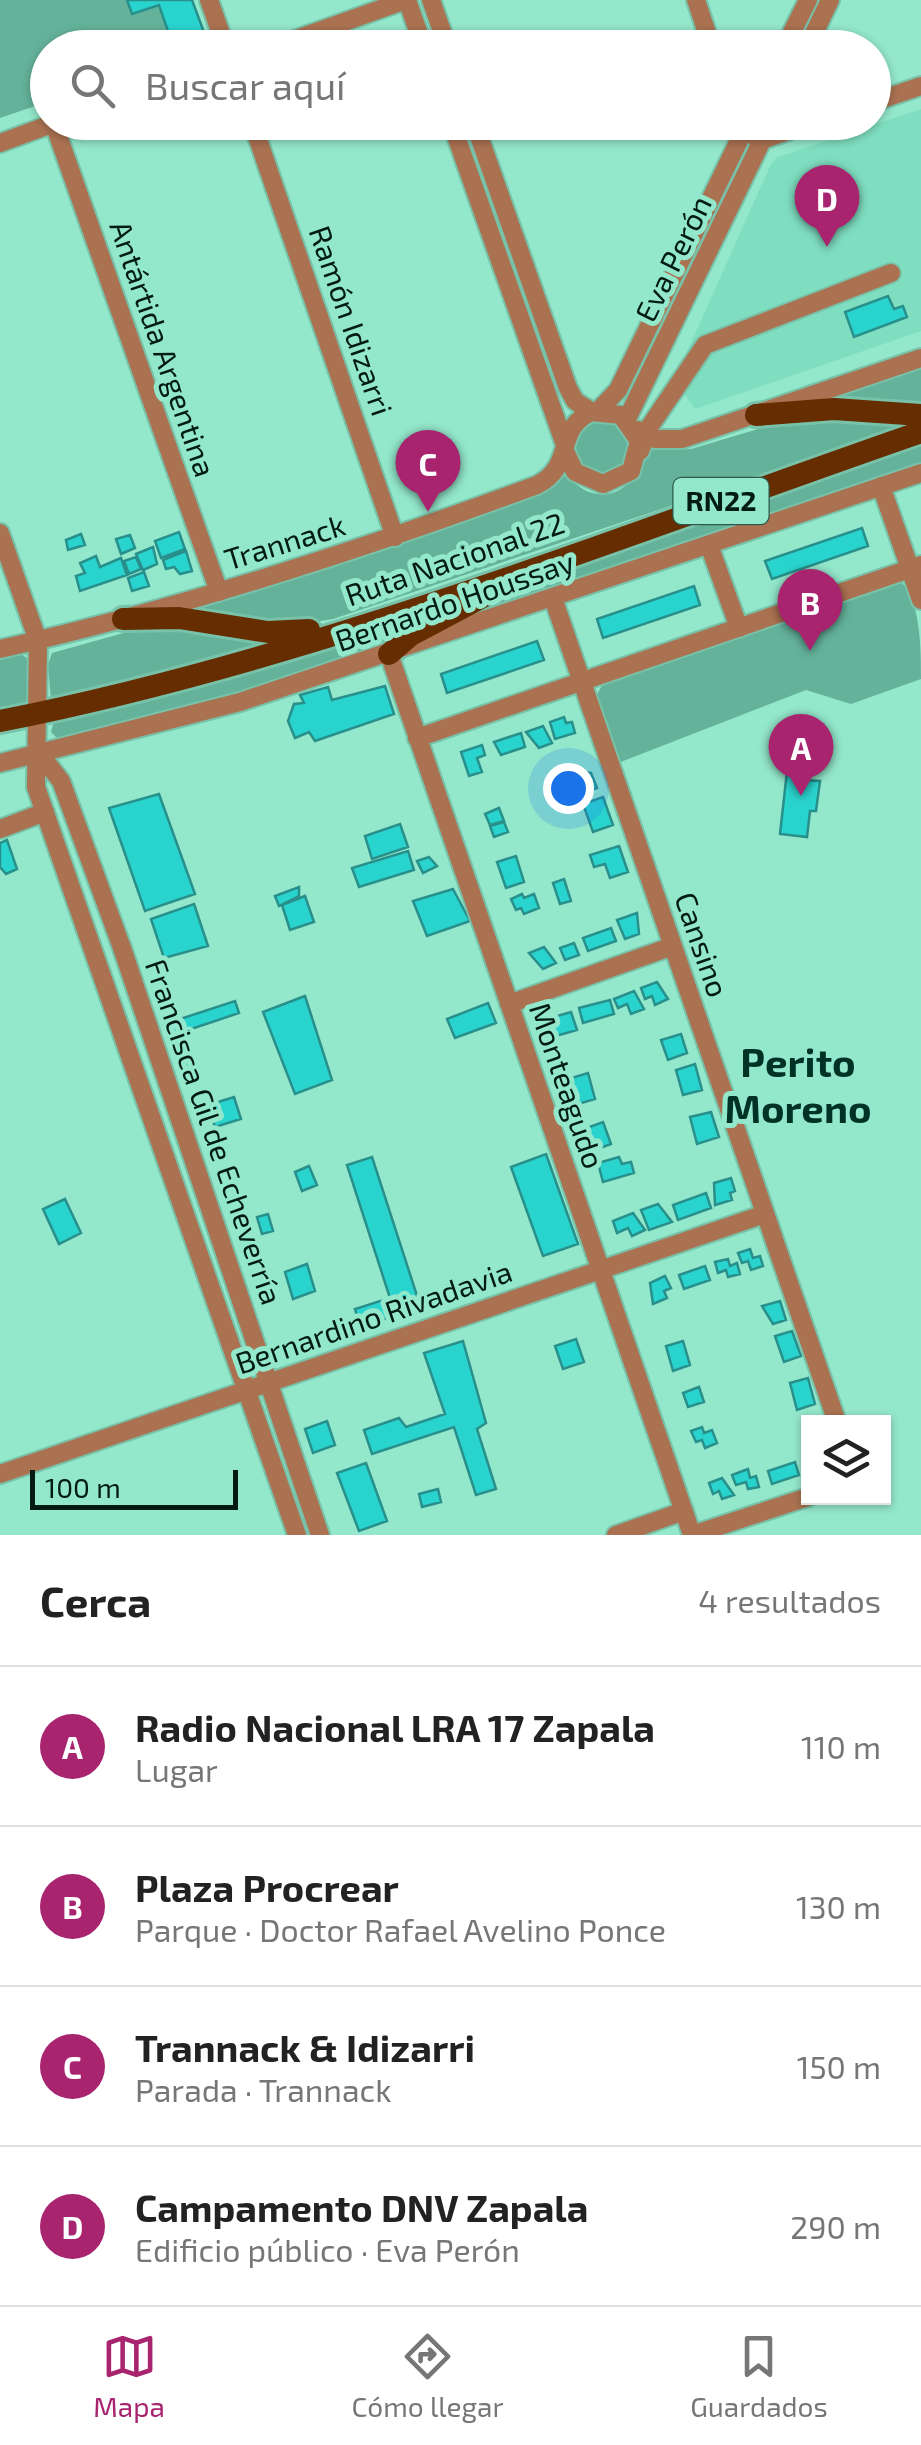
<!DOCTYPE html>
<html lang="es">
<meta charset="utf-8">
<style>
body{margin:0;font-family:"Exo 2",sans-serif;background:#f2f2f2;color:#222}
.controls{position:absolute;right:30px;bottom:30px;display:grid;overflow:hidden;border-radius:0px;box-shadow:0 2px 8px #0004}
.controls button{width:90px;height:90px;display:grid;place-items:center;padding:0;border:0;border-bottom:2px solid #e0e0e0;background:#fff;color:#222;font:50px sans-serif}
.scale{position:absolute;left:30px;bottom:25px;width:208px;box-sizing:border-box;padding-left:10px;border:5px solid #021b14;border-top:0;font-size:28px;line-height:35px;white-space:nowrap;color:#021b14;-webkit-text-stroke:8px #93e7cb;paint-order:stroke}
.you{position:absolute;left:568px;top:788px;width:35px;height:35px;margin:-25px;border:8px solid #fff;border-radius:50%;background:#1a73e8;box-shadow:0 0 0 15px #1a73e833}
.badge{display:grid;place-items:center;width:65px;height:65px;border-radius:50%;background:#a8246f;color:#fff;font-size:32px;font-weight:700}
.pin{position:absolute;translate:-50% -82px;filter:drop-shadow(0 2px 5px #0008)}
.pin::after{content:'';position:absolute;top:52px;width:35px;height:30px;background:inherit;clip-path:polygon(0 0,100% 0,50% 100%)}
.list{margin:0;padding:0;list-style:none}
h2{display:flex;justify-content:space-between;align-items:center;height:130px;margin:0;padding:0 40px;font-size:42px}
h2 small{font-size:32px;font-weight:400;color:#767676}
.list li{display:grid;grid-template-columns:65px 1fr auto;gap:30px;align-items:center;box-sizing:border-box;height:160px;padding:0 40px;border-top:2px solid #e0e0e0}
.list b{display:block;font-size:38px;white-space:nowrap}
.list p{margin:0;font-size:32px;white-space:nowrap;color:#767676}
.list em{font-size:32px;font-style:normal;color:#767676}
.icon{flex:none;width:55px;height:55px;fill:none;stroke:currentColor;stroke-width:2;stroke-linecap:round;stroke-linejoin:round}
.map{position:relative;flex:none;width:921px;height:1535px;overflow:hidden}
.search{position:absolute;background:#fff;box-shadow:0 2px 8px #0004;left:30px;right:30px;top:30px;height:110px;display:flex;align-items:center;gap:25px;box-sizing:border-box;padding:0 35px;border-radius:55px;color:#767676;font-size:38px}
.sheet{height:770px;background:#fff}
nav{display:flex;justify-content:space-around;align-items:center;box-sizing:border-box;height:140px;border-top:2px solid #e0e0e0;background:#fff;font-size:28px;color:#767676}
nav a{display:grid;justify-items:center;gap:5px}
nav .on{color:#a8246f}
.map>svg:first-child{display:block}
.built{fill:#7fdec0}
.green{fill:#64b29a}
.building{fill:#2ad4ce;stroke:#288f8b;stroke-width:2.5}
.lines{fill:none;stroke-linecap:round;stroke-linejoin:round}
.minor-casing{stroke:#79c2aa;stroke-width:22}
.major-casing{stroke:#79c2aa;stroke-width:28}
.minor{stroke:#aa7251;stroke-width:18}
.major{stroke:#662d00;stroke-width:22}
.labels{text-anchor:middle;stroke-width:10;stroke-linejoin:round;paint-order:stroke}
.shield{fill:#93e7cb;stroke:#2e584b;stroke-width:2.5}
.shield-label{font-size:28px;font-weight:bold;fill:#021b14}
.street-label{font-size:30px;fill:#021b14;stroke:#93e7cb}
.district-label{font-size:40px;font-weight:bold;fill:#013226;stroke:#93e7cb}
</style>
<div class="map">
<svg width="921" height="1535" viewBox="0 0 921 1535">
<rect width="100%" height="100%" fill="#93e7cb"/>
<path class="built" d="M921 109V331L695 409 680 388 678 372 771 164 778 157Z"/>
<path class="green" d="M0 0H192L205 35 199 47 48 48 47 102 0 118Z
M921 366V407L807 405Z
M802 416 921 422 333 619 295 625 179 612 349 561 534 496 561 475C571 478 578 488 589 492 622 503 639 473 650 450L691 449Z
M576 447a27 27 0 1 1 54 0a27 27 0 1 1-54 0Z
M921 446V467L453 625 540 577Z
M901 582C921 602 921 650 921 679L851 704 806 690 618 763 596 696 603 684Z
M469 598 365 652 210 704 60 741 51 732 54 721 63 717Z
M152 625 288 638 213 661 51 700 48 665 52 653Z
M20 653 29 660 30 703 0 714V654Z"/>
<path class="building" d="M127 0H192L205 35 173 46 159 5 132 14Z
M888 296 894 309 903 306 907 317 854 337 845 312Z
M862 528 868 546 772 579 765 561Z
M179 532 185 549 161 558 155 541Z
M81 534 85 545 68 550 66 540Z
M130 535 135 548 121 554 116 539Z
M153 547 157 564 143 570 136 554Z
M186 551 192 571 180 574 174 567 166 569 163 560Z
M96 556 100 567 121 558 127 575 80 591 76 576 85 573 80 563Z
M136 557 141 569 129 574 124 561Z
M144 572 149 586 132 591 128 578Z
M694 586 700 605 603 638 597 619Z
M537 641 544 660 447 693 441 674Z
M385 686 394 714 315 741 309 732 295 738 288 721 294 704 304 703 300 695 328 687 332 700Z
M564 717 566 723 572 722 575 733 555 739 550 722Z
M543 726 552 743 539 748 526 732Z
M521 733 525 747 501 755 494 742Z
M482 745 485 755 477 758 482 772 469 776 461 752Z
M789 753 805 755 802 780 820 781 816 811H810L807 837 780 834Z
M583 772 591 773 597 788 583 793 581 787 576 789 571 776Z
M159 794 195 894 145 911 109 808Z
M603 797 613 825 593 832 583 804Z
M499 808 504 821 490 825 485 814Z
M504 822 508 832 494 837 490 826Z
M400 824 408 847 372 859 365 836Z
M7 840 17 869 6 874 0 867V843Z
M619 846 628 872 610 878 605 864 594 867 590 855Z
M408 851 414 870 359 887 352 868Z
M516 856 524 882 506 888 497 862Z
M429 857 437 866 423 873 417 861Z
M564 879 571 901 560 904 553 883Z
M299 887V896L279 906 275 896Z
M453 889 470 921 427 936 413 901Z
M522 894 524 898 534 894 539 908 524 914 521 908 516 910 511 899Z
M305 896 314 922 290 930 282 905Z
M194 904 208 946 164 958 151 919Z
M637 913 639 934 625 939 617 920Z
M611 928 616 941 588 951 583 938Z
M574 943 579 955 565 960 560 948Z
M544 947 556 963 543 969 529 953Z
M657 982 668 999 655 1005 652 996 645 999 641 988Z
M634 991 644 1009 631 1014 627 1004 618 1008 614 999Z
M305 996 332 1080 295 1094 263 1012Z
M610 1000 614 1014 583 1023 579 1008Z
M235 1001 239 1013 185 1031 199 1071 183 1076 165 1024Z
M488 1003 496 1023 455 1038 447 1019Z
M571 1012 577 1030 556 1036 550 1018Z
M681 1034 687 1053 668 1060 661 1040Z
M695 1064 702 1090 683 1095 676 1070Z
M588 1073 595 1099 575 1105 568 1079Z
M234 1097 241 1119 215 1127 208 1105Z
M711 1112 719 1137 697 1144 690 1117Z
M603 1122 611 1144 592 1151 584 1129Z
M546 1154 578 1244 543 1256 511 1167Z
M372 1157 421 1308 360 1327 355 1309 390 1298 347 1165Z
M619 1157 622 1164 631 1162 634 1173 603 1182 598 1163Z
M309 1166 317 1185 302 1191 295 1172Z
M731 1178 735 1191 730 1193 732 1200 715 1205 714 1183Z
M706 1193 711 1208 678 1220 673 1205Z
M65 1199 81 1233 59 1244 43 1209Z
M658 1204 672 1222 649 1230 641 1210Z
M633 1213 645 1230 632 1236 628 1228 617 1233 613 1221Z
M268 1214 273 1231 262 1234 257 1217Z
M750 1249 753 1258 760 1256 763 1266 751 1270 748 1261 742 1263 738 1253Z
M728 1259 730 1266 737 1263 740 1274 728 1277 726 1270 718 1273 715 1262Z
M307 1264 315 1291 293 1299 285 1272Z
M705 1266 710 1280 684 1289 679 1275Z
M665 1276 671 1288 664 1291 667 1298 653 1304 650 1283Z
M780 1301 786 1320 773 1324 762 1306Z
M792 1331 801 1356 784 1362 775 1336Z
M576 1339 584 1362 563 1369 555 1346Z
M463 1341 486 1423 477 1429 496 1489 476 1495 454 1427 372 1454 364 1430 399 1418 406 1427 445 1414 424 1353Z
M683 1341 690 1365 673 1371 666 1346Z
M808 1378 815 1404 797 1410 790 1383Z
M699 1387 704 1402 688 1407 683 1393Z
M327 1421 335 1445 313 1453 305 1429Z
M702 1427 704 1433 712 1430 717 1443 705 1448 702 1440 696 1442 691 1431Z
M795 1462 799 1475 772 1484 768 1471Z
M366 1463 387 1521 359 1531 337 1473Z
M748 1469 750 1478 756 1476 759 1487 748 1489 746 1482 736 1485 732 1475Z
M722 1478 734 1495 722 1499 719 1491 713 1494 709 1483Z
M438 1489 441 1502 422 1507 419 1494Z"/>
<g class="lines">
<g class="minor-casing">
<path id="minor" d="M209 0 226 48
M407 0 424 48
M431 0 448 48
M696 0 712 48
M271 48 406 0
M784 48 808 0
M807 48 830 0
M874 102 921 86
M252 122 395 537
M451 122 565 445
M474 122 568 388 575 401 592 412
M54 124 219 592
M756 138 762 140 814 122
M0 143 57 122
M599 410 618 390 748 122
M627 419 771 122
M638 430 654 439H682L921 358
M640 451 650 426 705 345 891 273
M881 486 921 600
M0 533 38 641 36 787 297 1535
M709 545 739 628
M553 598 837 1422
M0 649C183 608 361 550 537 485 576 465 554 428 592 412L621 415 639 441 631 471 603 484 575 472 566 453
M389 654 692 1535
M417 738 921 565
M40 754 61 781 122 948 320 1535
M0 763 240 702 921 473
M0 829 45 812
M509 1004 673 946
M0 1474 765 1214
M616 1535 684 1511
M692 1535 808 1497"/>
</g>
<g class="major-casing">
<path id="major" d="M756 415 834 409 921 415
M123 619 179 618 268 632 309 630
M389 654 411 635 492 592
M0 721C315 659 618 537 921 432"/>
</g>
<use href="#minor" class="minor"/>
<use href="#major" class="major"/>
</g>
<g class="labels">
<rect class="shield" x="673.5" y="478" width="95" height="46" rx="8"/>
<g class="shield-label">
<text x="721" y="511">RN22</text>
</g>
<g class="street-label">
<text transform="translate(674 259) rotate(-64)" y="10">Eva Perón</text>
<text transform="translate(350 321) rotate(71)" y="10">Ramón Idizarri</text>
<text transform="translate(162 349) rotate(71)" y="10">Antártida Argentina</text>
<text transform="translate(285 543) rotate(-17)" y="10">Trannack</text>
<text transform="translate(455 560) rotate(-19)" y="10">Ruta Nacional 22</text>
<text transform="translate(455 602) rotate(-19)" y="10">Bernardo Houssay</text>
<text transform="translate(701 945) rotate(71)" y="10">Cansino</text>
<text transform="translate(566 1086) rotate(71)" y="10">Monteagudo</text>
<text transform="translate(213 1132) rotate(71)" y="10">Francisca Gil de Echeverría</text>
<text transform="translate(374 1318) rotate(-19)" y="10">Bernardino Rivadavia</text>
</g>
<g class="district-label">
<text x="798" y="1077">Perito<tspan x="798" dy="46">Moreno</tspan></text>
</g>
</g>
</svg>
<div class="controls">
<button><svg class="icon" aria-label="layers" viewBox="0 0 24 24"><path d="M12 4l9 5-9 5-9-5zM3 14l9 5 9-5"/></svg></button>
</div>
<div class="scale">100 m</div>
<div class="you"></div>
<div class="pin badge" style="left:801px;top:796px">A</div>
<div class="pin badge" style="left:810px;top:651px">B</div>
<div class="pin badge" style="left:428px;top:512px">C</div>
<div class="pin badge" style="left:827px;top:247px">D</div>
<div class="search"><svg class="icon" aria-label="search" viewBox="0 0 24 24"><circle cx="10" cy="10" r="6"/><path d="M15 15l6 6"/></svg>Buscar aquí</div>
</div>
<section class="sheet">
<h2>Cerca<small>4 resultados</small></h2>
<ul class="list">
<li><span class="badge">A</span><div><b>Radio Nacional LRA 17 Zapala</b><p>Lugar</p></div><em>110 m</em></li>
<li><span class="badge">B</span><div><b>Plaza Procrear</b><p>Parque · Doctor Rafael Avelino Ponce</p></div><em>130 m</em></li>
<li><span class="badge">C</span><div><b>Trannack &amp; Idizarri</b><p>Parada · Trannack</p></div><em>150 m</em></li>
<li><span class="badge">D</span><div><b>Campamento DNV Zapala</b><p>Edificio público · Eva Perón</p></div><em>290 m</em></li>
</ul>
</section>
<nav>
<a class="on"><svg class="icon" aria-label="map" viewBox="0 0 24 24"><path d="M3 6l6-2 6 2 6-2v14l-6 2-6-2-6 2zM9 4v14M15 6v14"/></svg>Mapa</a>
<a><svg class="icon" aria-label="directions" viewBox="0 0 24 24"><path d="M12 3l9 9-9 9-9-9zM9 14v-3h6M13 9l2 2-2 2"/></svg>Cómo llegar</a>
<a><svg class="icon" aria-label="saved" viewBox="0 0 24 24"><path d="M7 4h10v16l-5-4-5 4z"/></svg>Guardados</a>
</nav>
